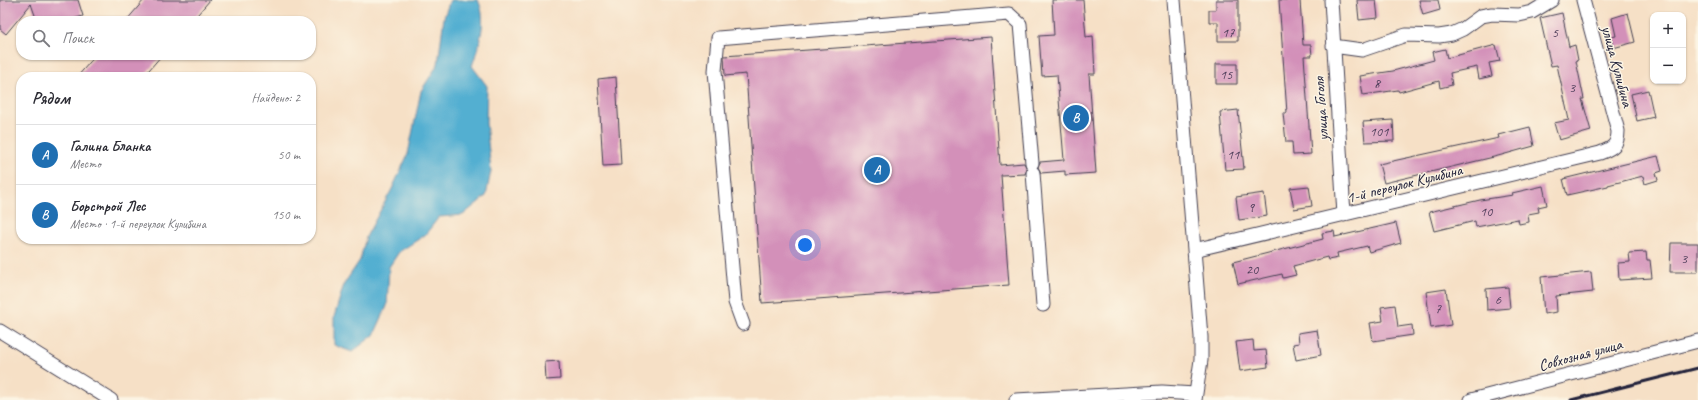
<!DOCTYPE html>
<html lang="ru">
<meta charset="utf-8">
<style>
body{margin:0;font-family:Caveat,sans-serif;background:#f7f7f7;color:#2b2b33}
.controls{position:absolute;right:12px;top:12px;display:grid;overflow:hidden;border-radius:8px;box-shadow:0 1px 3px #0004}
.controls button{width:36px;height:36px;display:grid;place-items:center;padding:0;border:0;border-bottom:1px solid #e1e1e2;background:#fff;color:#2b2b33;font:20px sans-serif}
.you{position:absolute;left:805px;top:245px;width:14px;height:14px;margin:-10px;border:3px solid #fff;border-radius:50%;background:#1a73e8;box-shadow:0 0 0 6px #1a73e833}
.badge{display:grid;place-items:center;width:26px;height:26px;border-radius:50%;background:#1f6fb2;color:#fff;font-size:13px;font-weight:700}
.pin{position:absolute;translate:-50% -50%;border:2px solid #fff;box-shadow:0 1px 4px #0006}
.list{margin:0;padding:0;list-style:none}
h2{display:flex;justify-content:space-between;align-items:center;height:52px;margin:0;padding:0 16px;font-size:17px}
h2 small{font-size:13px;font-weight:400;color:#7c7c81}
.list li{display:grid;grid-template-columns:26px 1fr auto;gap:12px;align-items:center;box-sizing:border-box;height:60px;padding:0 16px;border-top:1px solid #e1e1e2}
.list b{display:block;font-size:15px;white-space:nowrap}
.list p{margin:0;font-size:13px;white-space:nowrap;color:#7c7c81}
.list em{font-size:13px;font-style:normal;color:#7c7c81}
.icon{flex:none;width:22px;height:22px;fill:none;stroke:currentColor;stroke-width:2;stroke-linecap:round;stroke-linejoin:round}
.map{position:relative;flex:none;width:1698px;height:400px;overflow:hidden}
.search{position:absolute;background:#fff;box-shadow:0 1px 3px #0004;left:16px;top:16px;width:300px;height:44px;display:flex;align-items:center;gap:10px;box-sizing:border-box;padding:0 14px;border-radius:16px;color:#7c7c81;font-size:15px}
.panel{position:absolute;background:#fff;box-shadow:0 1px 3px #0004;left:16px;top:72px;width:300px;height:172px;border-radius:16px}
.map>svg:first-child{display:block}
.water{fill:#53afd1;stroke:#3a6886}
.building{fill:#d390b9}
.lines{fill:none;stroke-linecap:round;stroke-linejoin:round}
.minor-casing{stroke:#423e50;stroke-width:15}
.minor{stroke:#fff;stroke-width:13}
.rail{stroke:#22223b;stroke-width:3}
.labels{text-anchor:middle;stroke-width:3;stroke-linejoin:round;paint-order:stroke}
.number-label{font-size:14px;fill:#4e3e5a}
.street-label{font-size:16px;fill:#22223b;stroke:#fcf5e5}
</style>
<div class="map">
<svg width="1698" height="400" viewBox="0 0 1698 400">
<rect width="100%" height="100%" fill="#fcf5e5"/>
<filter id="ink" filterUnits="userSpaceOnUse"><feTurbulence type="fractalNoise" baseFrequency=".025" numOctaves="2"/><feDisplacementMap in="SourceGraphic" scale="8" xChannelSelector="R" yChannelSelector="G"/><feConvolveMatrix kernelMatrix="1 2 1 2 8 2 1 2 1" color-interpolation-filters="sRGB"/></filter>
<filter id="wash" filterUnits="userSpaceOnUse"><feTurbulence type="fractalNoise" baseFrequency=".012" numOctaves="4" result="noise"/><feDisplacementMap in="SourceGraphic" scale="16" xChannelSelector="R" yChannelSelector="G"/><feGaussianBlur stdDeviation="0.9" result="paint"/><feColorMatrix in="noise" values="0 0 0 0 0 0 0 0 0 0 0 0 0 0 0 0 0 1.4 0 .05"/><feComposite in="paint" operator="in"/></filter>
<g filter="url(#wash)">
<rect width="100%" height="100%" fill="#f6e0c6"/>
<path class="water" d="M450 0H478C488 20 479 46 472 66L487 86 486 123 491 171 486 196 463 215 439 217 425 235 399 252 389 267 387 306 374 335 352 352 334 345V317L344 284 360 260 366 237 392 189 408 154 421 91 438 64 444 17Z"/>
<g id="blocks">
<path class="building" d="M0 0H78L83 16 67 21H37L31 4 6 34 0 29Z
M144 0H210L192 21H126Z
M1052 0H1083L1086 37 1093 36 1095 74H1089L1096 173 1065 175V171L1041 173 1038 167 1040 162 1064 160 1057 75 1042 76 1039 36 1054 35Z
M1216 0H1238V41H1218V22H1209V10H1216Z
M1279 0H1300L1303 45H1311L1312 56H1304L1311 154 1293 155 1292 142H1286L1283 113H1287Z
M1357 0H1376L1378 18 1359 20Z
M1419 0H1438L1440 10 1423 15Z
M1562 13 1569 47 1575 45 1578 60 1576 61 1584 99H1582L1591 131 1559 140 1554 123 1569 120 1557 65 1551 66 1540 18Z
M1628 13 1635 42 1613 48 1611 37 1616 36 1612 18Z
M991 37 1000 165 1024 163 1027 169 1025 174 1001 175 1009 285 762 303 746 74 725 76 724 56Z
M1496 45 1500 61 1489 63 1492 76 1479 79 1477 67 1450 73 1452 85 1440 88 1439 81 1399 92 1398 90 1363 95 1360 76 1393 71 1434 60 1432 52 1445 49 1447 58Z
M96 55H162L143 77H77Z
M1216 64H1237V84H1216Z
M616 77 621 165 603 166 598 79Z
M1648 90 1654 117 1637 121 1631 94Z
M1238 110 1244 169 1225 170 1220 112Z
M1393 120 1394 141 1365 142 1363 122Z
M1530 127 1534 146 1498 156 1384 183 1379 164 1499 138 1498 135Z
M1658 156 1662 171 1656 173 1658 180 1645 184 1643 176 1608 185V186L1567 195 1563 179Z
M1309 186 1312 206 1294 209 1290 188Z
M1543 186 1547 205 1538 207 1539 212 1528 214 1529 222 1519 224 1518 219 1476 227 1475 221 1434 231 1429 212 1480 200 1513 195 1512 193Z
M1264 193 1267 216 1239 220 1236 197Z
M1396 223 1401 243 1369 252 1367 246 1337 253 1338 258 1328 260 1327 257 1293 266 1296 275 1283 278 1282 274 1238 284 1233 262 1323 239 1322 233 1334 231 1335 237Z
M1671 243H1698V272H1670Z
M1646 252 1647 260H1650L1652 278 1619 280 1618 263 1630 262 1629 253Z
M1591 272 1593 292 1556 296 1557 312 1544 314 1541 277Z
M1508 287 1510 308 1487 310 1486 289Z
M1446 289 1451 325 1431 328 1426 292Z
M1395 305 1398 327 1412 325 1413 335 1373 341 1370 323 1383 321 1381 307Z
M1317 330 1321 355 1296 360 1293 344 1299 343 1298 333Z
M1253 340 1254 351 1266 350 1268 367 1240 371 1236 342Z
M559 361 560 379 546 380 545 362Z"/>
</g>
</g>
<g filter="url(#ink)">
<use href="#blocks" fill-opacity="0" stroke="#423e50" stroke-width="1"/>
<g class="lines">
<g class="minor-casing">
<path id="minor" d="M1174 0 1201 337V360L1195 400
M1331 0 1344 215
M1333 46 1362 50 1406 35 1439 36 1452 34 1463 29 1481 16 1492 14 1519 15 1532 12 1552 0
M1033 173 1043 305
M1194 250 1600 153C1613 148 1618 145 1618 131L1583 0
M743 324 735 302 715 71 718 38 1009 14 1020 24 1032 163
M0 331 111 400
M1016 400 1162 392 1195 394
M1471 400 1698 341"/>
</g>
<use href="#minor" class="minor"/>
<path class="rail" d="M1571 400 1698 368"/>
</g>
</g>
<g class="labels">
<g class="number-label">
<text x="1228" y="37">17</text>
<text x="1555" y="37">5</text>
<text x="1226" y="79">15</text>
<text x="1377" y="88">8</text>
<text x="1572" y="92">3</text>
<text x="1379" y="136">101</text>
<text x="1233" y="159">11</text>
<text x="1251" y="212">9</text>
<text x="1486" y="216">10</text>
<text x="1684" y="263">3</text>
<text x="1252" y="274">20</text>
<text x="1498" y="304">6</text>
<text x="1438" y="313">7</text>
</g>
<g class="street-label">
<text transform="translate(1618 66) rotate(75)" y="6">улица Кулибина</text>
<text transform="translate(1320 109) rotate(-94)" y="6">улица Гоголя</text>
<text transform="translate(1404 183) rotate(-14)" y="6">1-й переулок Кулибина</text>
<text transform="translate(1580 354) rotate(-15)" y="6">Совхозная улица</text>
</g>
</g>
</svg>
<div class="controls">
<button>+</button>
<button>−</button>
</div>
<div class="you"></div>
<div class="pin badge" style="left:877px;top:170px">A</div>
<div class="pin badge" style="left:1076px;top:118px">B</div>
<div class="search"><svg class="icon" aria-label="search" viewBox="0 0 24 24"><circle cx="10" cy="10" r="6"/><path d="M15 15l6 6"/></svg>Поиск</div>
<section class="panel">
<h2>Рядом<small>Найдено: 2</small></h2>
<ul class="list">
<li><span class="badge">A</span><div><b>Галина Бланка</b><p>Место</p></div><em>50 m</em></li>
<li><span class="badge">B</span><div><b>Борстрой Лес</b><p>Место · 1-й переулок Кулибина</p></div><em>150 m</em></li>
</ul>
</section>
</div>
